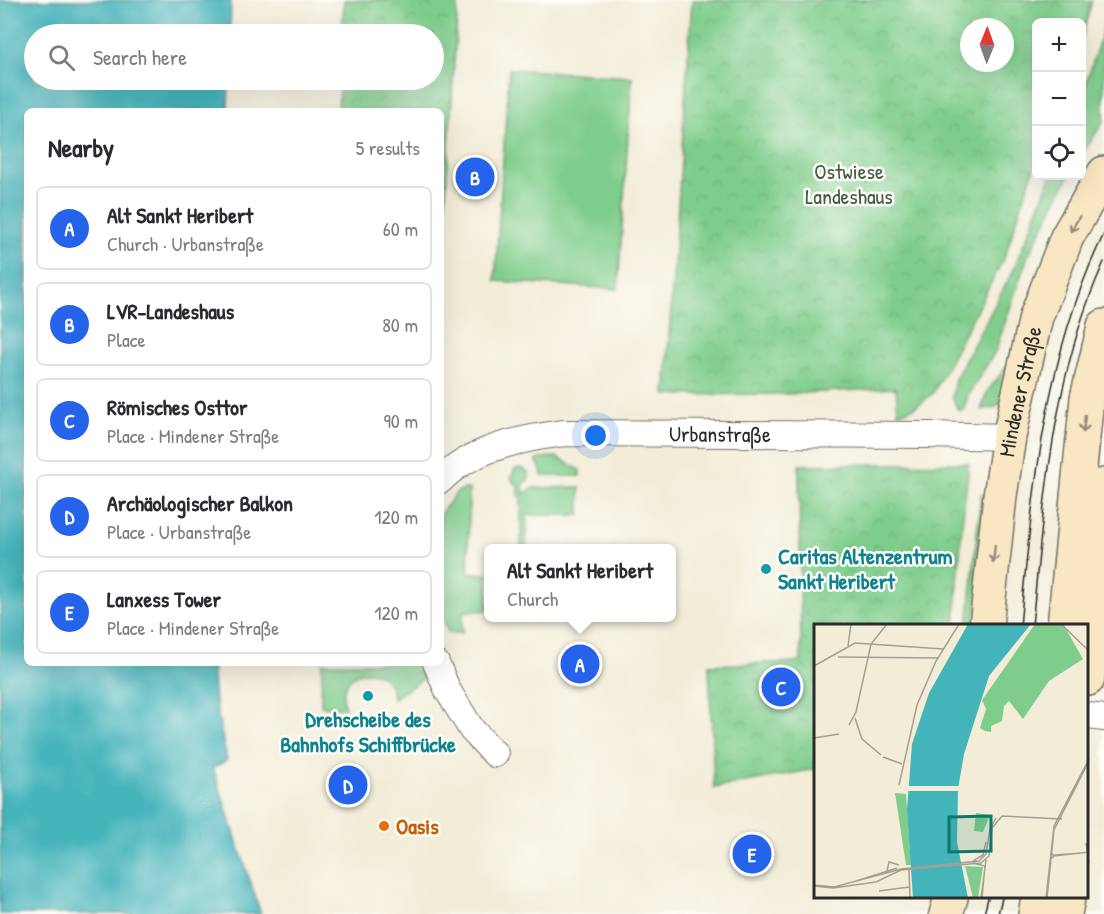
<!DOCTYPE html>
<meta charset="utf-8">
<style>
body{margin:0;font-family:"Patrick Hand",sans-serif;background:#f2f2f3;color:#2b2b33}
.controls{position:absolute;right:18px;top:18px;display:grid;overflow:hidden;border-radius:9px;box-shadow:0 6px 24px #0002}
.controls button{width:54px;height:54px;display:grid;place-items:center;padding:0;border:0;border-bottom:2px solid #e1e1e2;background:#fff;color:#2b2b33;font:30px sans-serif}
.compass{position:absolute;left:960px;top:18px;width:54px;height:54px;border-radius:50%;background:#fff;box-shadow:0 6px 24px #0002;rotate:1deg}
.you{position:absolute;left:596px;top:436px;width:21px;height:21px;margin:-15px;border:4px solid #fff;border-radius:50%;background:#1a73e8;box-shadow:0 0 0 9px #1a73e833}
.badge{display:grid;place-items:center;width:39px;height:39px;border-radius:50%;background:#2563eb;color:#fff;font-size:20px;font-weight:700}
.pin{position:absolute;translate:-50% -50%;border:3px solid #fff;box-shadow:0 2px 6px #0006}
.popup{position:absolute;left:484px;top:544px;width:192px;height:78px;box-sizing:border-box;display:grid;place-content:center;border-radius:9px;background:#fff;filter:drop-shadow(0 2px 4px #0005);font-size:20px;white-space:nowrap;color:#7c7c81}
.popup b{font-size:22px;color:#2b2b33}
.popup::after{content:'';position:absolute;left:50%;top:100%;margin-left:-12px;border:12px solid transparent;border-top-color:#fff}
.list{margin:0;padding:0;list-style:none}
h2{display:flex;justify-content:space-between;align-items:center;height:78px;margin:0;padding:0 24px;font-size:26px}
h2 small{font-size:20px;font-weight:400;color:#7c7c81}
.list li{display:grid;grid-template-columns:39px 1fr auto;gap:18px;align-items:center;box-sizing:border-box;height:84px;margin:0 12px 12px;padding:0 12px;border:2px solid #e1e1e2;border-radius:9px}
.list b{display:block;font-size:22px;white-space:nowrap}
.list p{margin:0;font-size:20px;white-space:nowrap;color:#7c7c81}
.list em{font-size:20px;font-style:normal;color:#7c7c81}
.icon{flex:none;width:33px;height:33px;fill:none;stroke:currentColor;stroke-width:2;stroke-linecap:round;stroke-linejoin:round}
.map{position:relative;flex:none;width:1104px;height:914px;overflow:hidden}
.search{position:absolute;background:#fff;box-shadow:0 6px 24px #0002;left:24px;top:24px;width:420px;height:66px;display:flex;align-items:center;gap:15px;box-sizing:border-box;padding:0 21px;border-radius:33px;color:#7c7c81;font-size:22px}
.panel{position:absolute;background:#fff;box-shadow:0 6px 24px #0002;left:24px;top:108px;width:420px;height:558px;border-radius:9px}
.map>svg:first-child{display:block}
.grass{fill:#7fcd8c;stroke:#557c5c;stroke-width:1.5}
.park{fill:url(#park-crowns);stroke:#557c5c;stroke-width:1.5;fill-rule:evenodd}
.water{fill:#44b4bb;stroke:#387073;stroke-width:1.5}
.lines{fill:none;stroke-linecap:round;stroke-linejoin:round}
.minor-casing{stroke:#716f68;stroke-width:28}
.secondary-casing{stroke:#716f68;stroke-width:36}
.minor{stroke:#fff;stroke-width:26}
.secondary{stroke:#f9e7c3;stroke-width:33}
.tram{stroke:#2b2b2b;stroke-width:1.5}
.oneway{stroke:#928977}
.culture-dot{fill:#0f9aa8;stroke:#fdfcf7;stroke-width:2}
.food-dot{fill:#e8710a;stroke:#fdfcf7;stroke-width:2}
.labels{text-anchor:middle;stroke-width:5;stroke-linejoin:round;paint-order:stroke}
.park-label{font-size:22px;fill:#445c48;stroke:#fdfcf7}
.street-label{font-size:22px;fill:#2b2b2b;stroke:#fdfcf7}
.culture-label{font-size:22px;font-weight:bold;fill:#0d838f;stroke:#fdfcf7;text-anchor:start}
.food-label{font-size:22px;font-weight:bold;fill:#c56008;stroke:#fdfcf7;text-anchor:start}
.inset-river{fill:none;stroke:#44b4bb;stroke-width:3}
.inset-road{fill:none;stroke:#a39f93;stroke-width:1.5}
.view{fill:#0f766e;fill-opacity:0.15;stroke:#0f766e;stroke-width:3}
.inset-edge{fill:none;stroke:#2b2b2b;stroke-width:3}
</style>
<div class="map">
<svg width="1104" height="914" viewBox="0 0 1104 914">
<defs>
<pattern id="park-crowns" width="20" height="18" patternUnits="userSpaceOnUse" patternTransform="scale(1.5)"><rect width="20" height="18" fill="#7fcd8c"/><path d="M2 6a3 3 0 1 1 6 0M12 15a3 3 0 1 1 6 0" fill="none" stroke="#6eb079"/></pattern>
</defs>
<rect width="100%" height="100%" fill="#fdfcf7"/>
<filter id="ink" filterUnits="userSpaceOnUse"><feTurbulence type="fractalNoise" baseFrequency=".0167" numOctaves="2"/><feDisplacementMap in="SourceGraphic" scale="12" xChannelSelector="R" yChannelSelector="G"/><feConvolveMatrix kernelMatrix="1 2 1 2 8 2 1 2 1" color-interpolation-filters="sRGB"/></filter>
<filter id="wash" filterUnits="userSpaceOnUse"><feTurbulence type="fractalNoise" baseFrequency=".008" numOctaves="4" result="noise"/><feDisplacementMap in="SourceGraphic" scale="24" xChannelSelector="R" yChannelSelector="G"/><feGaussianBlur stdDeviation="1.35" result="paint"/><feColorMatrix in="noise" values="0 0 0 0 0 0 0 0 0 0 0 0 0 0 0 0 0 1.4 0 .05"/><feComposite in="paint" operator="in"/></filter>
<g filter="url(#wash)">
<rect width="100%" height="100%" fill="#f3edd8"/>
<path class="grass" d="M1104 27V121L1082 154V95Z
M509 69 632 77 618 289 495 281Z
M1051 176H1069L1027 258 995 352 969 393 963 411 958 410 952 397 955 379 1013 271Z
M1010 362 999 406 981 410 987 392Z
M548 457H556L580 470V476H542L540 467 536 460Z
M521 468 528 472C530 478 528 481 523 485L524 494 533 488 580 487V515H527L526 548H521V497L518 496V485L513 482 511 477 515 469Z
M465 489H469L468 573 488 574V610L463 612 462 633H448L441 612V513L457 492Z
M981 494H989L974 626H968Z
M322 663H419L425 677 393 699C393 659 332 665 345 708L321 706Z"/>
<path class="park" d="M344 0H458L441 276V111H338L340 80H434V34H342Z
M692 0H1092L1082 38V22H1036V162L1004 258 933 393C924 401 911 412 898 412L896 388 785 394 665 395ZM969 27H1005V63H969Z
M969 463 962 524 955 626H816V769L714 788 709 665 801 662 799 465Z"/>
<path class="water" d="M0 0H231L230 34H34V80H229L228 111H27V663H212L215 701 227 760 213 768 261 914H0Z"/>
</g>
<g filter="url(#ink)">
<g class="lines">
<g class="minor-casing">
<g id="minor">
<path id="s1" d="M441 480C472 448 523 438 565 433L927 435 1009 437"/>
<path d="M436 663 448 691 472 730 495 754"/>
<path d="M1088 716 1104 718"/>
</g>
</g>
<g class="secondary-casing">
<g id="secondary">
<path id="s2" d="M986 626 1000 496 1009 437 1036 317 1067 237 1104 173"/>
<path d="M1064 626 1087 398 1104 326"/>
<path d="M1088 679 1104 485"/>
<path d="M946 914 951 898"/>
<path d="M1035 914 1038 898"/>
<path d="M1065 914 1068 898"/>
</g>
</g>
<use href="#minor" class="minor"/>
<use href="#secondary" class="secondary"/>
<path class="tram" d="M1020 626C1033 493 1044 356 1104 234
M1032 626C1044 504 1052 376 1104 262
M984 914 988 898
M998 914 1002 898"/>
</g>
<defs><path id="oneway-shaft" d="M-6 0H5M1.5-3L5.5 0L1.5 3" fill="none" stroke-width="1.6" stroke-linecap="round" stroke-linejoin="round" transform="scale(1.5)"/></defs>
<g class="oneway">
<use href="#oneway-shaft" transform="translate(1075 224) rotate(120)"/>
<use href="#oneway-shaft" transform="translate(1084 424) rotate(96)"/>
<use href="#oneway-shaft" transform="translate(994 554) rotate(96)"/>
</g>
</g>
<g class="culture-dot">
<circle cx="766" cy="569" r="6"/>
<circle cx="368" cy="696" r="6"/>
</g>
<circle class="food-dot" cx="384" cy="826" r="6"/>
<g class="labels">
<g class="park-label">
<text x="849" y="179">Ostwiese<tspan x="849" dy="25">Landeshaus</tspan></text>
</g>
<g class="street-label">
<text dy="8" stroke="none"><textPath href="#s2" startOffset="237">Mindener Straße</textPath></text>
<text dy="8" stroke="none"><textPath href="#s1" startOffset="290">Urbanstraße</textPath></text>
</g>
<g class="culture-label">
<text x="778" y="564">Caritas Altenzentrum<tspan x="778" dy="25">Sankt Heribert</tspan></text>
<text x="368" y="727" text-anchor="middle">Drehscheibe des<tspan x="368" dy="25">Bahnhofs Schiffbrücke</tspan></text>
</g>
<g class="food-label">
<text x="396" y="834">Oasis</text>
</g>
</g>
<g transform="translate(814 624)">
<rect width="274" height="274" fill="#f3edd8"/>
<path d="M221 0H249L269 35 235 57 209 95 195 77 190 82 188 97 177 102V108L171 107 166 104 172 85 168 76ZM81 169 92 170 97 241H92ZM162 189 176 191 169 208 160 207ZM151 242 169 243 164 274H159Z" fill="#7fcd8c"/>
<path d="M154 0H217L175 52 150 130 144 165 143 218 154 274H99L93 186 98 120 115 69Z" fill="#44b4bb"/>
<path d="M91 162H148L147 167H91Z" fill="#f3edd8"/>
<path class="inset-river" d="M96 149 145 151"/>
<path class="inset-road" d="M247 0 275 27M34 22 37 0M24 33 125 34M0 42 41 19 129 25M41 94 48 115 67 131M35 101 42 88 57 20 73 0M0 114 25 110M69 133 88 140M85 161 103 81 122 37 145 0M272 219 275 239M237 228 240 232 275 228M237 235 241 231 268 229M159 237 169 231 172 218M159 239 171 242 168 274M95 246 96 274M73 247 75 238 85 241M39 258 83 244M0 261 20 263 87 245 165 237 172 230 176 205 182 194M0 262 19 264 62 258 87 246 167 239 175 232 178 204 188 192 248 195M65 267 95 263M167 274 172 236M232 274 240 202 275 135M233 274 240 206 275 137"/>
<path class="view" d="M177 192V227L135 228V193Z"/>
<rect width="274" height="274" class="inset-edge"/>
</g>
</svg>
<div class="controls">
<button>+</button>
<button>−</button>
<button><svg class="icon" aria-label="locate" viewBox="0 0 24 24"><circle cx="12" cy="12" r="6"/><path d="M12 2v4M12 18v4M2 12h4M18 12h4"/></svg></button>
</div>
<svg class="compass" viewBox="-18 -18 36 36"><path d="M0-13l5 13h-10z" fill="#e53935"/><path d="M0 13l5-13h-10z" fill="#7c7c81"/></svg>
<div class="you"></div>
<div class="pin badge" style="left:580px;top:664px">A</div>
<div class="popup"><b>Alt Sankt Heribert</b>Church</div>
<div class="pin badge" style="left:475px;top:177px">B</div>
<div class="pin badge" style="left:781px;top:687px">C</div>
<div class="pin badge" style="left:348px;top:785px">D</div>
<div class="pin badge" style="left:752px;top:854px">E</div>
<div class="search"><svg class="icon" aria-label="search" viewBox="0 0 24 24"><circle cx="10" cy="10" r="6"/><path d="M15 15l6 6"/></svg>Search here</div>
<section class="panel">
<h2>Nearby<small>5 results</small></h2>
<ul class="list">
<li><span class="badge">A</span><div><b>Alt Sankt Heribert</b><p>Church · Urbanstraße</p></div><em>60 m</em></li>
<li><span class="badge">B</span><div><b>LVR-Landeshaus</b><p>Place</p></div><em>80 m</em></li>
<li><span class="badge">C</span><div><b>Römisches Osttor</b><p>Place · Mindener Straße</p></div><em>90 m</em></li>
<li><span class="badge">D</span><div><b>Archäologischer Balkon</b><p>Place · Urbanstraße</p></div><em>120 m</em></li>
<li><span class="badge">E</span><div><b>Lanxess Tower</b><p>Place · Mindener Straße</p></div><em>120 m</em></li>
</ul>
</section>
</div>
